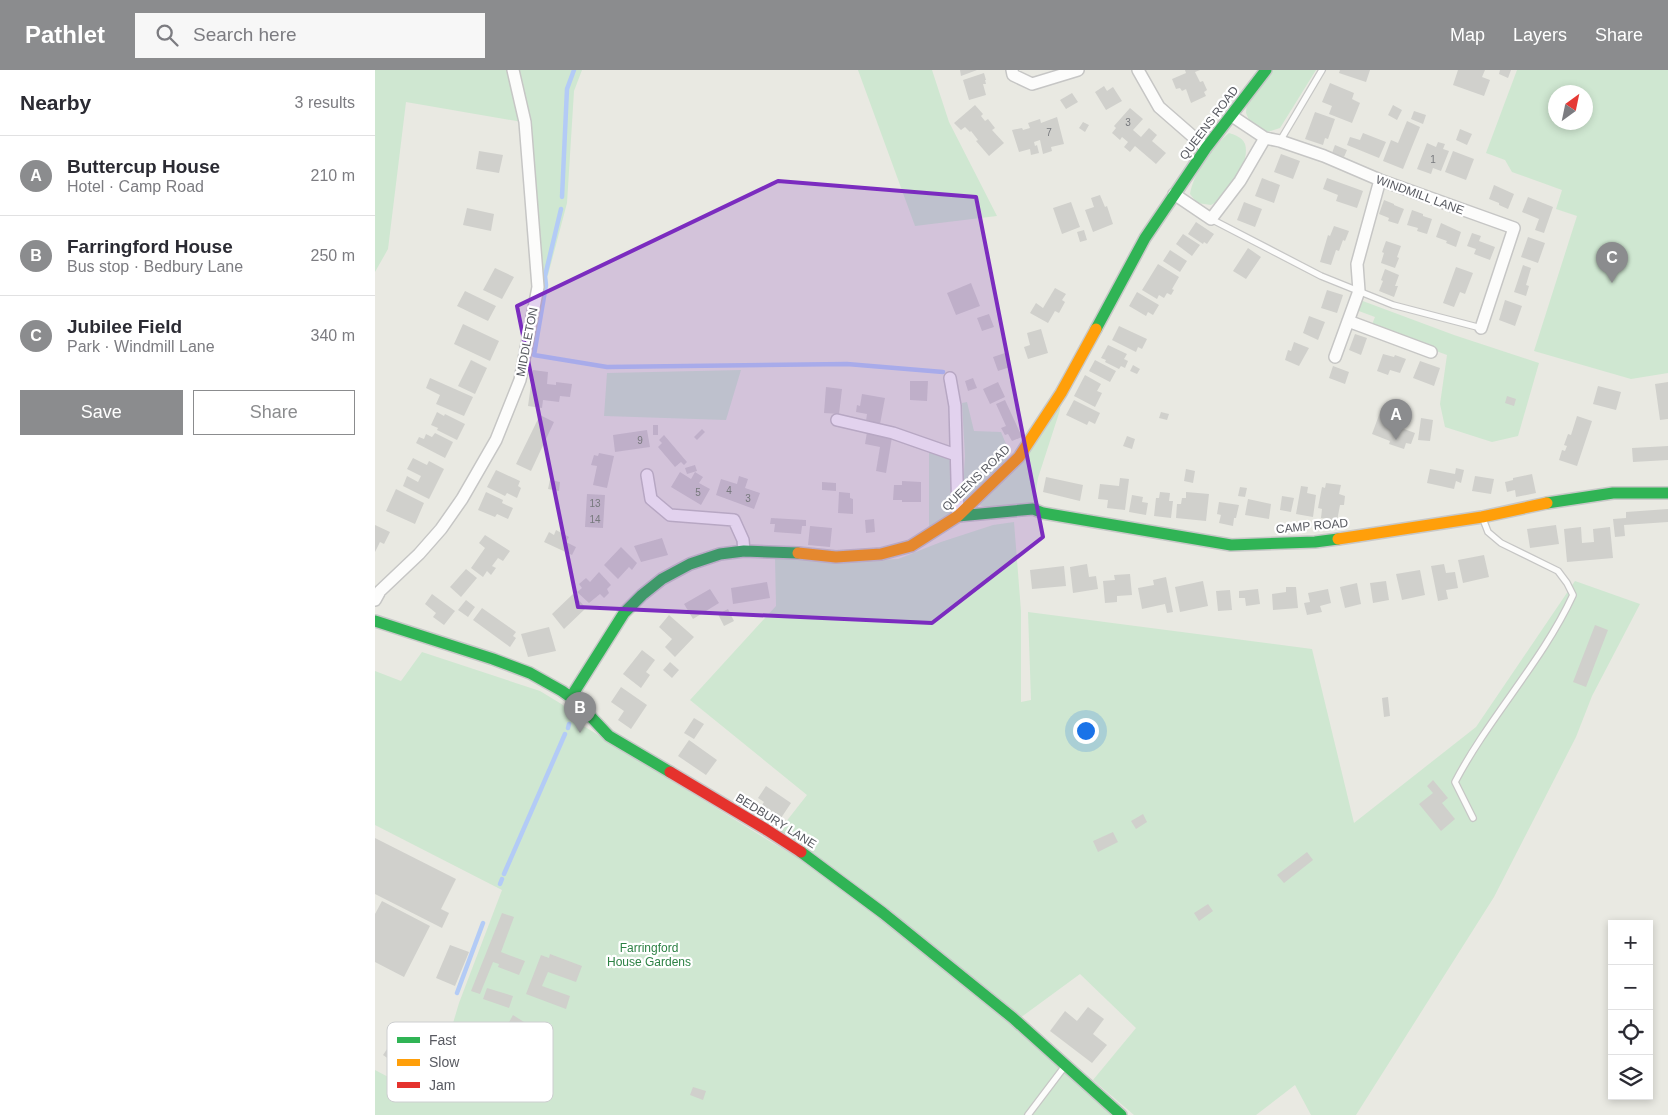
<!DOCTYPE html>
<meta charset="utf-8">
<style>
body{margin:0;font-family:Helvetica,sans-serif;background:#f7f7f7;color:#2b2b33}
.controls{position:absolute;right:15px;bottom:15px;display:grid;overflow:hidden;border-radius:0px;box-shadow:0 2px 8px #0003}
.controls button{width:45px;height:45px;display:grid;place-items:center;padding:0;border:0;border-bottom:1px solid #e1e1e2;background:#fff;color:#2b2b33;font:25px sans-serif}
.compass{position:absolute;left:1173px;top:15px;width:45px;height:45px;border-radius:50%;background:#fff;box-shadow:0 2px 8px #0003;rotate:33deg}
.you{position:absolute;left:710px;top:660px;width:18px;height:18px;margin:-12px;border:4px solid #fff;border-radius:50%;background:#1a73e8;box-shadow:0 0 0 8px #1a73e833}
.badge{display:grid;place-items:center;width:32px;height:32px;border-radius:50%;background:#8b8c8e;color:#fff;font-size:16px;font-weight:700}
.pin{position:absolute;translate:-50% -41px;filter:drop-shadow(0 1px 2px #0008)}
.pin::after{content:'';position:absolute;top:26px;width:18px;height:15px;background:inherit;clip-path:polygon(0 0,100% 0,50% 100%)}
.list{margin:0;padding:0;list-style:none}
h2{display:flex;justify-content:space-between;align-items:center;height:65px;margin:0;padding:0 20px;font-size:21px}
h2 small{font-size:16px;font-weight:400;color:#7c7c81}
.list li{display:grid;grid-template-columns:32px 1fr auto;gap:15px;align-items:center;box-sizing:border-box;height:80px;padding:0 20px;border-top:1px solid #e1e1e2}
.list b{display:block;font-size:19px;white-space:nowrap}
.list p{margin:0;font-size:16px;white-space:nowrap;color:#7c7c81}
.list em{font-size:16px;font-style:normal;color:#7c7c81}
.actions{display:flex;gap:10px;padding:15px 20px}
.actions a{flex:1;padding:11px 0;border:1px solid #8b8c8e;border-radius:0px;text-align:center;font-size:18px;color:#8b8c8e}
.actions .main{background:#8b8c8e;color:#fff}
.icon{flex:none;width:28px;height:28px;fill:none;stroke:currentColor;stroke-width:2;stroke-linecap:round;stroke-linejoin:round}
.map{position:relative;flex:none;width:1293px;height:1045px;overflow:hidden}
header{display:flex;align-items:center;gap:30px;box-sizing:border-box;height:70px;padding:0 25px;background:#8b8c8e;color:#fff}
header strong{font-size:24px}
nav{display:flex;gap:28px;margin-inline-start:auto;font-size:18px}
.search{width:350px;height:45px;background:#f7f7f7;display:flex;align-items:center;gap:12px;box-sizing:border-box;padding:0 18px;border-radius:0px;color:#7c7c81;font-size:19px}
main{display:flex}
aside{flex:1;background:#fff}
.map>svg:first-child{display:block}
.green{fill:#cfe7d1;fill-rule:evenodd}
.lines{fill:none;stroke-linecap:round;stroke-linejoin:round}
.stream{stroke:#b3cbf6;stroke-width:4.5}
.building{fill:#d0d0cc}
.lane-casing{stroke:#c6c6c5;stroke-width:8}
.street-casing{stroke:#c6c6c5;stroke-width:14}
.fast-casing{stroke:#c8c8c8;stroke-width:14}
.slow-casing{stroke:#c8c8c8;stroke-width:14}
.jam-casing{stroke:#c8c8c8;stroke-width:14}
.lane{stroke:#fcfcfb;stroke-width:5.5}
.street{stroke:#fcfcfb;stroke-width:11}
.fast{stroke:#30b455;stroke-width:11}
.slow{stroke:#ff9f0a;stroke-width:11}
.jam{stroke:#e5322d;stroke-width:11}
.marked{fill:#7b2cbf;fill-opacity:0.2;stroke:#7b2cbf;stroke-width:4;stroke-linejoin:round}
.labels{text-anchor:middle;stroke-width:4.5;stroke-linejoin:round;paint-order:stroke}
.number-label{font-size:10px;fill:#77797d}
.street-label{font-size:12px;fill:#585a61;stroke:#fff}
.park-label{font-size:12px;fill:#2e8245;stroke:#fff}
.key{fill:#fff;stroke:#cdced0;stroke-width:1}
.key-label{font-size:14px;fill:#585a61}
</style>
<header>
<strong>Pathlet</strong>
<div class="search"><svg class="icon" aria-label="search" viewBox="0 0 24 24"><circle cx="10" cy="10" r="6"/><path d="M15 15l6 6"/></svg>Search here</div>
<nav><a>Map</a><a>Layers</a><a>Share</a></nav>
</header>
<main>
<aside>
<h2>Nearby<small>3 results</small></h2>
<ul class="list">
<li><span class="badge">A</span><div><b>Buttercup House</b><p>Hotel · Camp Road</p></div><em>210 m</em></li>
<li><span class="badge">B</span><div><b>Farringford House</b><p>Bus stop · Bedbury Lane</p></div><em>250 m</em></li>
<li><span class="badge">C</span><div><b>Jubilee Field</b><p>Park · Windmill Lane</p></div><em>340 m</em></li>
</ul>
<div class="actions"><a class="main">Save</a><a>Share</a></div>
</aside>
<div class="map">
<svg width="1293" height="1045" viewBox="0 0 1293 1045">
<rect width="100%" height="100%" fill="#e9e9e2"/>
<path class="green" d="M0 0H133L147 52 31 32 13 179 0 202Z
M143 0H207L199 21 192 133 173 205 167 216Z
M483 0H557L574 52 622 146 540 156Z
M895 0H941L905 58 889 63 877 57 871 43 872 32Z
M1142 0H1293V303L1256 309 1159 281 1202 146 1181 139 1187 120 1137 102 1130 90 1111 83ZM1210 22V52H1180V22Z
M854 63C860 65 867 67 870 74 875 89 859 117 849 127 845 130 840 133 836 135L822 133 815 124C818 104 838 76 854 63Z
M985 230 1079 265 1164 293 1143 366 1117 372 1070 357 1065 334 1072 285 996 257 1000 247 981 240Z
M366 300 351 350 229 346 232 303Z
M686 323 685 340 663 408 658 439 610 437 598 433 554 457V380L575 385 588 418 590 386 587 333 592 332 599 361 626 362 634 381 633 387 606 432Z
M639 452 646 541V632L656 630 653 542 937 579 979 753 1101 657 1200 511 1265 534 1217 626 1201 667 1119 827 981 1045H936L920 1015 881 1045H759L718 1010 761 958 705 904 645 948 403 762 432 725 315 630 401 536 400 488 461 492 523 489 566 472 618 455Z
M47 582 165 621 188 635 207 655 396 772 437 796 634 950 739 1045H0V1000L36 1019 76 960 84 933 127 820 0 755V601L26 611Z"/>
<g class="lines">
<path class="stream" d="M187 127 192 19 199 0
M186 139 170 206 171 215 159 285 232 297 472 294 568 302
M193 658 194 654
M129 804 190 664
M125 814 127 809
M82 923 108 853"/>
</g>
<path class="building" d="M585 0H602L586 6Z
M810 0H825L820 2 825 12 828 11 832 20 829 22 831 26 816 33 811 19 807 21 805 18 801 19 797 9 811 3Z
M965 0H995L991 12 964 3Z
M1083 0H1110L1107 7 1115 10 1109 26 1078 15Z
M1125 0H1136L1133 8 1124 4Z
M609 3 611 10H610L611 14H608L611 25 594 30 588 10Z
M955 13 979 23 977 29 985 33 977 53 954 44 957 36 947 32Z
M729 16 732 21 738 17 747 31 731 40 720 22Z
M697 23 703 32 691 39 685 30Z
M600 35 608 44 606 46 610 51 613 49 620 58 617 60 629 73 614 86 601 71 603 70 596 61 595 62 590 57 586 60 579 53Z
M1018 35 1027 40 1022 50 1013 45Z
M755 38 768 49 758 60 766 67 774 58 782 65 777 71 791 83 781 94 760 76 755 82 749 77 753 72 747 67 745 70 737 63 741 58 739 56Z
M1039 41 1051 45 1048 54 1036 49Z
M940 42 960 49 953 69 950 68 948 75 930 69Z
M682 47 689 74 676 77 677 81 668 84 665 70 659 72 660 76 662 75 664 83 656 85 655 79 644 82 637 60 647 58 648 60 655 58 653 53 665 49 666 53Z
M1032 51 1045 57 1028 99 1008 91 1016 70 1023 73Z
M708 52 714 55 710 62 704 58Z
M1085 59 1097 64 1092 75 1081 70Z
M988 63 1011 72 1004 88 972 75 975 67 985 70Z
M1063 72 1070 74 1068 79 1074 81 1066 101 1058 98 1056 104 1042 99 1052 73 1061 77Z
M960 75 972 80 969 87 957 83Z
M104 81 128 85 124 103 101 99Z
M1078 81 1099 89 1091 110 1070 102Z
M906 84 925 91 918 109 899 102Z
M887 108 905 115 899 133 880 126Z
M952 108 988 121 982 138 961 131 963 125 948 119Z
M1119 115 1139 124 1133 139 1124 135V133L1114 129Z
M725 125 730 137 732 136 738 154 718 162 710 140 719 137 716 128Z
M1153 127 1178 137 1169 163 1160 160 1164 149 1147 142Z
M1009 130 1019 134V135L1029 139 1023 154 1013 151 1014 148 1004 144Z
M696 132 705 157 687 164 678 138Z
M869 132 887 139 880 157 862 150Z
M92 138 119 144 116 161 88 155Z
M1037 140 1048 144V146L1057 149 1052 164 1042 161 1043 158 1032 155Z
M821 152 839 164 832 174 829 172 828 174 813 164Z
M1066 153 1086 162 1081 177 1071 173 1072 171 1061 167Z
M959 156 974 161 970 171 968 170 964 181 961 180 956 195 945 192 953 165 955 166Z
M709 160 712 170 705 172 702 162Z
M1097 163 1106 166 1104 171 1120 177 1115 190 1099 184 1101 179 1092 176Z
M808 164 825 175 817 186 801 174Z
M1153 167 1170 173 1163 193 1146 187Z
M1011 171 1026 176 1022 187 1024 188 1020 198 1006 193 1009 183 1007 182Z
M873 178 886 187 871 209 858 201Z
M795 180 812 191 805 202 788 191Z
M783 194 804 207 797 219 799 220 796 225 792 223 789 228 784 225 782 229 767 220Z
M1148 195 1156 198 1151 215 1154 216 1151 226 1139 222Z
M1081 197 1098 203 1090 224 1085 222 1079 237 1068 233Z
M120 198 139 207 127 229 108 220Z
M1010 199 1024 205 1020 216H1023L1019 227 1004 221 1008 211 1006 210Z
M596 213 605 236 581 245 572 223Z
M680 218 691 224 687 230 690 232 684 243 680 241 673 253 655 243 661 233 668 238Z
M952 220 968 225 962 243 946 238Z
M90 221 121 236 113 251 82 236Z
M762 222 784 235 778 245 773 242 771 246 754 236Z
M1130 230 1147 236 1140 256 1124 250Z
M614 244 619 257 607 261 602 248Z
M934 246 950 252 943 270 928 263Z
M88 254 124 271 115 291 79 274Z
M744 256 772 269 767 279 763 277 761 282 737 270Z
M666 259 673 283 653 289 649 277 655 275 652 263Z
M980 264 992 268 986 285 974 280Z
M919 272 934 278 924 296 910 290 913 280 916 281Z
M733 275 752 284 749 289 753 291 750 298 746 296 744 299 730 292 731 290 726 288Z
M630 283 635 297 623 301 618 287Z
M1008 284 1019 287 1020 285 1031 289 1025 303 1015 300 1013 305 1002 301Z
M96 290 112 298 100 324 83 316Z
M720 290 741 301 735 312 714 301Z
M1045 291 1065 298 1059 316 1038 308Z
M758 295 765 299 762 304 755 301Z
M958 296 974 302 970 314 954 308Z
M158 300 173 302 172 314 181 315V312L197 314 195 327 185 326 184 332 168 330 167 338 153 336Z
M710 305 726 314 722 321 727 323 720 337 699 326Z
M55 308 98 327 89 346 61 334 65 325 51 318Z
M598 308 602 318 593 321 590 311Z
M535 311H553L552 331 535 330Z
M623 312 630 327 615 334 608 319Z
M1293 312V349L1285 350 1280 314Z
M1223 316 1246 322 1241 340 1218 334Z
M451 317 467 319 464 344 449 343Z
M487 324 510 328 505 354 491 351 492 344 481 342 482 335 485 336Z
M1132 326 1141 329 1139 336 1130 333Z
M630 330 647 367 637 371 633 364 630 365 626 358 631 356 621 334Z
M699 330 725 343 720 354 714 351 712 355 691 345Z
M1007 337 1025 343 1021 356 1040 363 1036 374 1031 373 1029 379 1014 374 1015 371 997 364Z
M62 342 69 346 70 344 90 354 82 370 62 360 63 358 56 355Z
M786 342 794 344 792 350 784 348Z
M165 345 179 352 156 401 141 394Z
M1202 346 1217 351 1202 396 1184 390 1187 380 1190 381 1192 376 1189 375 1193 364 1196 365Z
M1046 348 1058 350 1055 371 1043 370Z
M278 355H283V365H278Z
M327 359 330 362 322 370 319 367Z
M272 360 275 377 240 382 238 365Z
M492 362 517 367 511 403 501 401 505 377 490 374Z
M60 363 78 372 70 388 41 373 44 367 49 369 51 364 57 367Z
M289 365 312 392 309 395 306 392 300 397 283 377 287 373 284 370Z
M752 366 760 369 757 379 748 376Z
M1293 376V390L1258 392 1257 378Z
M224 383 239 386 232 418 218 415 222 396 216 395 219 385 223 386Z
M38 388 52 395 54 391 69 399 54 429 28 416 32 406 43 412 46 406 32 399Z
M320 395 322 401 312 404 310 398Z
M1081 398 1089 400 1086 413 1081 411 1079 419 1052 413 1055 399 1080 404Z
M811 399 820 401 818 413 809 411Z
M121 400 145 411 143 416 146 418 142 428 132 423 130 426 112 417Z
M305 402 316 409 320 402 328 407 324 413 335 419 326 435 296 417Z
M1157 404 1161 423 1141 427 1140 420 1132 422 1130 412 1138 410V408Z
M364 406 373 409 370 418 385 423 379 439 341 425 346 409 362 414Z
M1100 406 1119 409 1116 424 1097 421Z
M671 407 708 415 705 431 668 422Z
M745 408 754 409 750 440 732 438 733 430 723 429 725 414 744 416Z
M175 410 185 412 184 421 173 419Z
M527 411 546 412V432H527V430H518L519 415H527Z
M447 412 461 413V421L447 420Z
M951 413 966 415 964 424 970 426 969 435H965L962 451 946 448 947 439 943 438 947 417 950 418Z
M926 416 933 417 932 423 941 425 938 447 921 444Z
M865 417 872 418 870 427 863 426Z
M21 419 49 433 40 454 11 441Z
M111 422 128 430 127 433 138 438 133 449 122 444 120 447 103 440Z
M464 422 475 423V428L478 429V444L463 443Z
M785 422 795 423 794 431H798L796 448 779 446 781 428H784Z
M811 422 834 424 831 451 801 448 802 434H806L807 428H811Z
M212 424 230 425 228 458 210 457Z
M757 425 768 427 767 432 773 433 771 445 754 442Z
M907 426 919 428 916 442 905 440Z
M873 429 896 434 894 449 870 445Z
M844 432 864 435 861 448H859L858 456 844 453 846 445 842 444Z
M1293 439V452L1249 455 1250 466 1240 467 1238 449 1251 448V442Z
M396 448 431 450V456H427L426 464 399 462 400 454H395Z
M499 449 500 462 491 463 490 450Z
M0 455 15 462 9 474 5 472 0 482Z
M1181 455 1184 474 1155 478 1152 459Z
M435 456 457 458 455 477 433 475Z
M1206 457 1207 473 1219 472 1218 459 1235 457 1238 488 1192 492 1189 459Z
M181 460 194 467 191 472 201 477 197 485 169 472 174 462 179 465Z
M110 465 135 481 128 491 123 488 117 496 121 498 116 505 112 501 108 507 96 498 110 478 104 473Z
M287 468 293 485 266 492 259 476Z
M246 477 262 493 257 500 254 497 243 509 229 495Z
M1109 485 1114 507 1088 513 1083 490Z
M712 494 714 507 721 506 723 519 698 523 695 497Z
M1069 494 1071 503 1080 502 1083 518 1071 520 1073 529 1063 531 1056 496Z
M689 496 691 516 657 519 655 500Z
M91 499 102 508 86 527 75 517Z
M1045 500 1050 525 1027 530 1021 504Z
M224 502 236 515 232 519 234 523 229 528 225 524 214 533 202 522 207 518 204 514 211 508 215 512Z
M755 504 757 525 742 526V532L730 533 728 511 740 510 739 505Z
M791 507 798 542 792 543 790 534 767 539 763 518 779 515 778 510Z
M828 511 833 536 805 542 800 517Z
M1011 511 1014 530 998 533 995 513Z
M392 512 395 528 358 534 356 518Z
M982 513 986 534 970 538 965 517Z
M911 517H921L923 538 898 540 897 524 911 522Z
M335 519 344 533 318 549 309 534Z
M883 519 885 534 871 536 870 528H864V521Z
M953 519 956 533 945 536 947 542 932 545 929 533 935 532 933 523Z
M855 520 857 540 843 541 841 521Z
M57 524 80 541 69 555 58 547 61 543 50 534Z
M198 524 211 538 189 559 177 544Z
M91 530 100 537 93 547 83 540Z
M107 538 141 562 138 566 141 568 135 577 98 550Z
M353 539 359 551 349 556 343 544Z
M294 545 319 567 300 587 290 577 297 569 284 557Z
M1220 555 1233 560 1211 617 1198 612Z
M174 557 181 581 153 587 146 564Z
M267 580 280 590 271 602 275 605 266 618 248 604Z
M295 592 304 600 297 608 288 600Z
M246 617 272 635 256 659 243 650 249 641 236 632Z
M1013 627 1015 646 1009 647 1007 628Z
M319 648 329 654 319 669 309 663Z
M314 670 342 690 331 705 303 686Z
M1058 710 1073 728 1067 733 1080 749 1066 761 1044 734 1058 723 1052 716Z
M391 716 416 733 402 754 383 741 389 732 383 728Z
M768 744 772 752 761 759 756 751Z
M738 762 743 772 723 782 718 771Z
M0 768 81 809 66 839 74 843 67 858 0 824Z
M932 782 938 790 909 813 902 805Z
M7 831 55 856 29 907 0 892V844Z
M833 834 838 841 824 851 819 843Z
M127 843 139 847 126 882 150 891 144 905 123 897 124 894 118 892 105 924 96 921Z
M75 875 94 882 80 916 61 908Z
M175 884 207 896 201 912 173 902 167 916 195 926 191 939 151 924 166 885 174 888Z
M112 918 138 926 134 938 108 929Z
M713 937 729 949 718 964 732 975 717 993 675 961 690 941 702 951Z
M138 945 149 952 121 999 110 992 127 965Z
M21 966 34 975 21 994 8 985Z
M318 1017 331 1021 328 1030 315 1025Z"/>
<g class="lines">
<g class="lane-casing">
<path id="lane" d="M905 71 947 0
M836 149 946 206 1018 235 1106 258
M1098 748 1080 712C1114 647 1167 592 1198 525L1192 513 1183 501 1126 473 1113 462 1108 449
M653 1045 690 996"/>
</g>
<g class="street-casing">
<path id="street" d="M637 0 638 5 657 14 703 0
M763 0 784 37 831 78
M857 46 890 68 905 71 949 86 1005 110 1139 158 1106 258
M799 124 836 149 865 111 890 68
M973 251 1056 282
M960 287 984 221 982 194 1005 110
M575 308 580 336 583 446
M462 350 518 363 581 385
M272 405 276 429 295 445 359 450 368 470 369 481
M0 530 5 521 44 484 66 459 87 429 121 370 145 310 163 217 150 52 138 0"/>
</g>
<g class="fast-casing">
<path id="fast" d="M721 259 770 168 831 78 891 0
M1172 433 1238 423H1293
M583 446 658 439 668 443 856 475 940 472 963 469
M0 551 118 589 155 603 187 621 201 631 234 666 295 702
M196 627 249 543 267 525 287 509 315 494 345 484 369 481 423 483
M426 782 508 843 638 948 746 1045"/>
</g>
<g class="slow-casing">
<path id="slow" d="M963 469 1107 447 1172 433
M423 483 461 487 506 484 536 476 583 446 644 387 686 323 721 259"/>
</g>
<g class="jam-casing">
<path id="jam" d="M295 702 392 760 426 782"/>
</g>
<use href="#lane" class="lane"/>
<use href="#street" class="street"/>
<use href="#fast" class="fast"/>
<use href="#slow" class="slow"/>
<use href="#jam" class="jam"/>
</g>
<path class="marked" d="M403 111 601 127 668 467 557 553 203 537 142 236Z"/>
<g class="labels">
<g class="number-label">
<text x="753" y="56">3</text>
<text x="674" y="66">7</text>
<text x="1058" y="93">1</text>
<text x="265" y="374">9</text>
<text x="354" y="424">4</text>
<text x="323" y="426">5</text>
<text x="373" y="432">3</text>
<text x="220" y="437">13</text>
<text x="220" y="453">14</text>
</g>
<g class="street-label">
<text transform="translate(834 53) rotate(-53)" y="4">QUEENS ROAD</text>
<text transform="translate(1045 125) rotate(20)" y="4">WINDMILL LANE</text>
<text transform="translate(152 272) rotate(-79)" y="4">MIDDLETON</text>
<text transform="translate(601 408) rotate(-44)" y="4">QUEENS ROAD</text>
<text transform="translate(937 456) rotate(-5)" y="4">CAMP ROAD</text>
<text transform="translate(401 751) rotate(32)" y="4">BEDBURY LANE</text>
</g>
<g class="park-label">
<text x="274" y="882">Farringford<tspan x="274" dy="14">House Gardens</tspan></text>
</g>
</g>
<rect x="12" y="952" width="166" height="80" rx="8" class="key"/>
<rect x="22" y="967" width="23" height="6" fill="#30b455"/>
<rect x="22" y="989" width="23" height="7" fill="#ff9f0a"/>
<rect x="22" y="1012" width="23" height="6" fill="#e5322d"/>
<g class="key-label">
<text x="54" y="975">Fast</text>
<text x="54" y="997">Slow</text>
<text x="54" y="1020">Jam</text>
</g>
</svg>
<div class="controls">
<button>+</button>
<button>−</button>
<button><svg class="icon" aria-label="locate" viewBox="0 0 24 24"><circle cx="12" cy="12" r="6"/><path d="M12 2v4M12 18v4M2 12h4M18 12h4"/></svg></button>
<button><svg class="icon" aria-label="layers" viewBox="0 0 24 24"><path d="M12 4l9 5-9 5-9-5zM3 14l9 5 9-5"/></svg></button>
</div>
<svg class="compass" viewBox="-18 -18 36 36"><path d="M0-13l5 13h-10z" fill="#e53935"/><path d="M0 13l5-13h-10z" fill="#7c7c81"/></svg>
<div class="you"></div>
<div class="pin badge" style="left:1021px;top:370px">A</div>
<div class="pin badge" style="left:205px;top:663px">B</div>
<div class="pin badge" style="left:1237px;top:213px">C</div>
</div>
</main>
